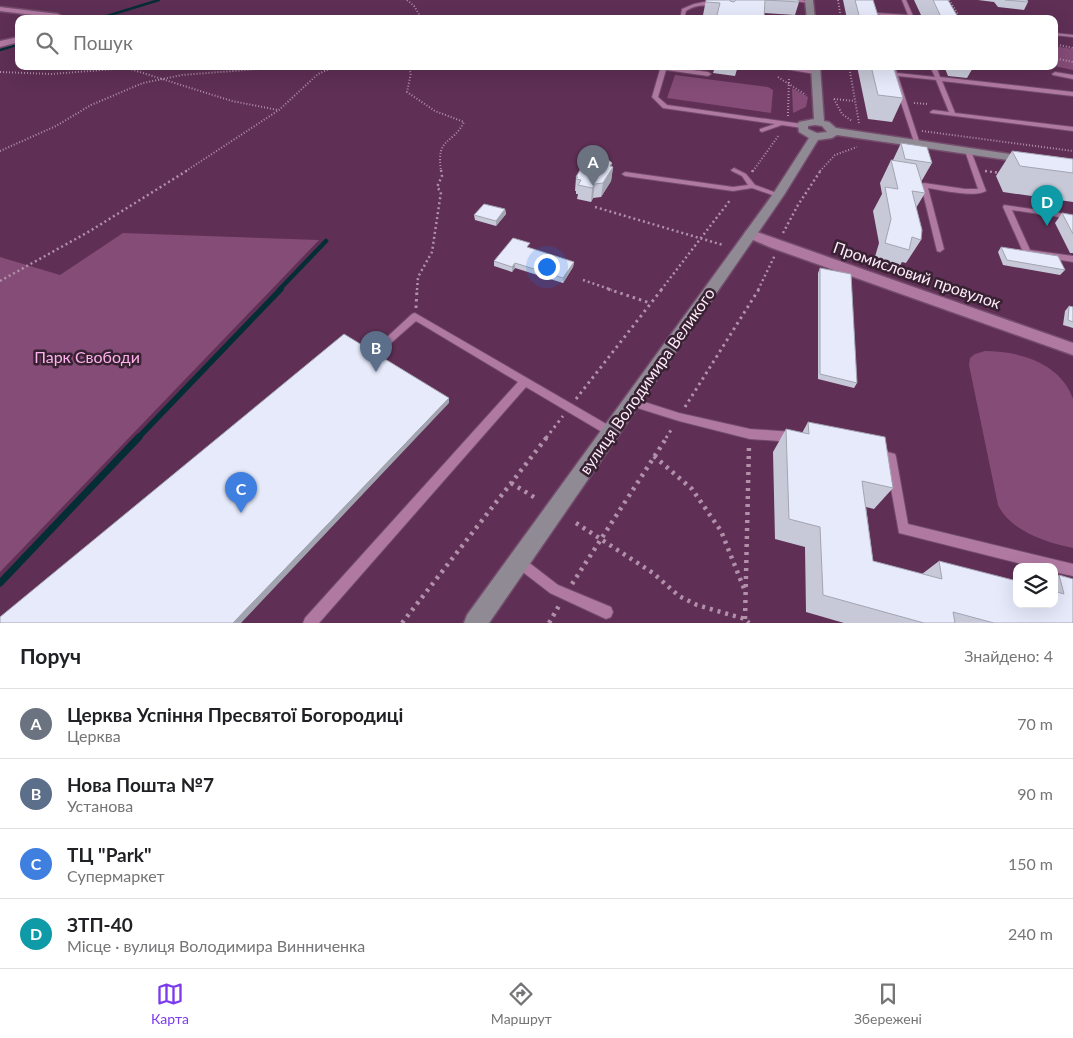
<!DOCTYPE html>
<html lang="uk">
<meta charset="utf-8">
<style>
body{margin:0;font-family:Lato,sans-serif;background:#f2f2f2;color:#202124}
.controls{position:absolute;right:15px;bottom:15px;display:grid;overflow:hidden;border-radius:10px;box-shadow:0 5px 20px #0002}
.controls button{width:45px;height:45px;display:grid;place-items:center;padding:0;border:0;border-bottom:1px solid #e0e0e0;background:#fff;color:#202124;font:25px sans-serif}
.you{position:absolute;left:546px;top:266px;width:18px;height:18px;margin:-12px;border:4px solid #fff;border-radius:50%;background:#1a73e8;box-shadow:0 0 0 8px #1a73e833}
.badge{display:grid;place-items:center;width:32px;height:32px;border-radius:50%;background:#7c3aed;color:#fff;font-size:16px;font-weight:700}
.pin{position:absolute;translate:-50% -41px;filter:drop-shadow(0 1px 2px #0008)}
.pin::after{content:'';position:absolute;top:26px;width:18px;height:15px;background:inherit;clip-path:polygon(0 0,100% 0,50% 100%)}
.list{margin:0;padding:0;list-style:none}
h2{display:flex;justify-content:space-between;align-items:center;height:65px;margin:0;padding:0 20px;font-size:21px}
h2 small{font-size:16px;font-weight:400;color:#757577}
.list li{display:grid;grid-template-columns:32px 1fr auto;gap:15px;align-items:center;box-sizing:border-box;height:70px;padding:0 20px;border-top:1px solid #e0e0e0}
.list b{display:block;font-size:19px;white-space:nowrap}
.list p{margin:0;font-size:16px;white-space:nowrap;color:#757577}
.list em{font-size:16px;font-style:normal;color:#757577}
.icon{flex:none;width:28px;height:28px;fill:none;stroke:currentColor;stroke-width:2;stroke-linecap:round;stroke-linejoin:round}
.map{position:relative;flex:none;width:1073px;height:623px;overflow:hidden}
.search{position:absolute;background:#fff;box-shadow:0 5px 20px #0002;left:15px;right:15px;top:15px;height:55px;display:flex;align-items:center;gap:12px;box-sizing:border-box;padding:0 18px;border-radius:10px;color:#757577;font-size:19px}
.sheet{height:345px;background:#fff}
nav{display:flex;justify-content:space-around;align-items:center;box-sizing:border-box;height:70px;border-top:1px solid #e0e0e0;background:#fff;font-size:14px;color:#757577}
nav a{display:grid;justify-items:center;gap:2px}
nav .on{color:#7c3aed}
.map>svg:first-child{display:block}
.green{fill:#844c77}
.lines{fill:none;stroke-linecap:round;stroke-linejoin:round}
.stream-far3{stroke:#042d36;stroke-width:2.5}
.stream-far2{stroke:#042d36;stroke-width:4.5}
.stream-far1{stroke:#042d36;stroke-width:5.5}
.stream{stroke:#042d36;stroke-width:7}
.lane-casing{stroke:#744c6c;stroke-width:2}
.street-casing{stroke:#744c6c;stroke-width:3}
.secondary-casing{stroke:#744c6c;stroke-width:3}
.path-far3{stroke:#b191aa;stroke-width:2;stroke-dasharray:1 2;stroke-linecap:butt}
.path-far2{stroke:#b191aa;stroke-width:2.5;stroke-dasharray:2 3;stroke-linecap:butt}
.path-far1{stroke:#b191aa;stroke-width:3;stroke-dasharray:2.5 4;stroke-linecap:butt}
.path{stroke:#b191aa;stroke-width:4.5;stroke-dasharray:3 5;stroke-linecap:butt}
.lane{fill:#b079a2;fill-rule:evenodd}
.street{fill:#b079a2;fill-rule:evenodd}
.secondary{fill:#8f8a94;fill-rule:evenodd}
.wall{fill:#c7c9d8}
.shaded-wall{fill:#a2a4b0}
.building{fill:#e7eafb;stroke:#a2a4b0}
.labels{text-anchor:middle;stroke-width:5;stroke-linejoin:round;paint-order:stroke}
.street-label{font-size:16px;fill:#feecf9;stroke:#372132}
.park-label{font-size:16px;fill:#feb1eb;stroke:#372132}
</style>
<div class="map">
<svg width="1073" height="623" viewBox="0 0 1073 623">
<rect width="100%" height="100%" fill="#5f2f55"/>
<path class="green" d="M1054 46 1073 49V70L1054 66Z
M675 75 768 87 773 90 771 113 667 98Z
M792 88 808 97 806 107 793 113Z
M123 233 319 240 0 572V257L60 275Z
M985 351C1019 351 1061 363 1073 399V548C1048 543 1010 531 998 505L969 365 970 358 975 354Z"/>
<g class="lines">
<path class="stream-far3" d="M97 19 159 0
M0 50 19 44"/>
<path class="stream-far2" d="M279 290 326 241"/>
<path class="stream-far1" d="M138 438 281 289"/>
<path class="stream" d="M0 583 139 437"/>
<g class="lane-casing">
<path id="lane" d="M787 0H802L811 2 809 3Z
M902 0H906L913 16 939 19H910L874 14 876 13 908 15Z
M704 2 718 4C706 8 701 2 686 11L684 19H680L682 9 694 4Z
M1054 33 1073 35V37L1054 35Z
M661 66 708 72 711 74 708 76 666 70 658 97 667 105 802 124 805 126 802 128 782 125 762 132 760 131V129L775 124 663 108 652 97Z
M767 66H783L815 70 818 72 815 74Z
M889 66H895L897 73 935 77 930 66H936L940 77 1073 92V96L942 81 955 113 1073 127V131L931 113 930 112 933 110 949 112 936 80 898 76 920 144 915 145Z
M1055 72 1073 75V79L1053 75 1052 74Z
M968 149 971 151 986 191C974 198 942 190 928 188L944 249 940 252 937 251 921 185 924 183 965 189H978L965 151Z
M734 168 746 174 755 185 782 195 778 197 752 188 733 191 625 176 622 174 625 172 733 187 748 185 742 176 732 171 731 170Z
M1004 205 1073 215V219L1012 210 1030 250 1073 256V262L1024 254 1003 207Z
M415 313 615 429 616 432 615 435 611 437 607 435 526 387 319 623H303L305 618 518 382 416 321 391 343H385L383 341 385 339 412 314Z
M632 398 679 413 750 429 793 432 797 434 798 437 797 440 793 442 750 439 679 421 628 405 627 402 628 399Z
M876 449 895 454 896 457 908 524 1073 564V576L1054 572V567H1034L899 533 886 461 872 457 871 454 872 451Z
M519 556 523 558 558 585 611 607 613 612 611 617 606 619 550 593 515 566 513 562 515 558Z"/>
</g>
<g class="street-casing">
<path id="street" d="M0 7 58 14 66 19 0 11Z
M19 37V42L0 47V41Z
M751 230 1073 343V355L772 248 746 237 744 234 746 231Z"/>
</g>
<g class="secondary-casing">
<path id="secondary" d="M805 0H813L815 19H807Z
M811 66H820L824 121 829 122 836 128 1029 157 1035 160 1029 163 837 135 832 138 818 140 784 195 489 623H464L467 615 773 194 809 138 799 132 798 124 799 122 814 119ZM815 125 822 126 827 132 817 133 808 129V126Z"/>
</g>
<path class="path-far3" d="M407 0 414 6 422 19
M838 0 841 19
M949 0 961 19
M1054 44 1073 48
M1054 58 1073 62
M407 66 411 73 407 92 435 111 464 122C452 146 436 136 441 171
M849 66 859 123
M0 72 52 74 127 68 232 101 278 110
M778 77 806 95
M834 99 842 114 852 121
M834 99 855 101
M914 103 928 104
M788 116 789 77
M922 131 1073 151
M0 151 56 126 91 105 143 83 182 75 296 66
M186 171 279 110 318 74 336 66
M753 171 779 135
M820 171 835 155 857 147"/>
<path class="path-far2" d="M985 171 1001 173
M752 172 753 170
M595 207 723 245
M783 233 798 205 821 170
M583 280 612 290
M0 281 90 231 188 170
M417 290 418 277 432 252 441 192 437 187 442 176 441 170
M661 290 731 199
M758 290 775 255"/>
<path class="path-far1" d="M608 289 650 303
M416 308 417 289
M576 399 662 289
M685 407 759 289
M546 438 563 416
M666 438 673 427"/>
<path class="path" d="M654 456 692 489 721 531 745 591
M511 483 537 499
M576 523 653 573 679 596 697 605 745 619 749 623
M572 584 667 437
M745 619 749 445
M402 623 547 437
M549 623 560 604"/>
<use href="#lane" class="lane"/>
<use href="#street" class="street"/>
<use href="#secondary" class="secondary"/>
</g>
<path class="wall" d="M706 0H798L799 2 795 15 764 13 717 16 703 15Z
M843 0H873L879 19H847Z
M914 0H945L959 19H924L926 16 921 15Z
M978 0H1027L1028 2 1024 10 998 7 994 2Z
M704 66H738L735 76 713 73 715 67Z
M857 66H893L903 98 892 122 868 119Z
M944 66H974L967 78 948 76Z
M901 143 932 163 921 182 925 193 916 208 921 240 906 263 902 262 895 274 872 267 879 243 873 211 882 194 880 183 891 160H893Z
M1012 151 1073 159V202L1003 192 996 176Z
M611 167H613L611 181 601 197 593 198 591 202 577 199 578 194H576V191H575L576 177Z
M505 209 506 214 496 226 475 220 474 215Z
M1062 213 1073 215V253H1070L1055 223Z
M1001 247 1065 270 1060 275 1003 265 998 252Z
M530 248 574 262 573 267 563 283 515 268 512 272 494 266V261Z
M820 268 857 383 854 388 818 379V273Z
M1069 306 1073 307V328L1063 325 1065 311Z
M808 422 893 488 874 509 866 507 873 561 922 574 939 561 1054 604V578L1059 575 1073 623H844L806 612 805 547 775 539 773 452 786 429 802 433Z"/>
<path class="shaded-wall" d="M612 163 611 169 613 167 611 181 601 197 603 183Z
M595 184 593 198 591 202 592 188Z
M505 209 506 214 496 226V221Z
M574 262 573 267 563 283V278Z
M515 263V268L512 272V267Z
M449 398V403L241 623H233Z"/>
<path class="building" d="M706 0H730V1L734 2 736 0H798L799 2 765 0 764 19H716L720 3 706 2Z
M855 0H873L879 19H860Z
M933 0H948L959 19H942Z
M1005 0H1027L1028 2Z
M871 66H893L903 98 878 95Z
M901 143 927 147 932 163 905 159Z
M1012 151 1073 159V173L1020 166Z
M600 157 606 158 612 163 610 166 613 167 603 183 595 184 592 188 578 185 581 180 576 179 578 177H576L585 161Z
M891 160 916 164 925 193 912 191 922 230 921 240 912 237 909 250 885 243 891 219 885 187 898 189Z
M484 204 505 209 496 221 474 215Z
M1062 213 1073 215V234Z
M513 238 530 243 527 247 574 262 563 278 515 263 512 267 494 261Z
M1001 247 1058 256 1065 270 1007 260Z
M820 268 851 274 857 383 820 374Z
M1069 306 1073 307V322L1068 320Z
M344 334 449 398 233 623H0V617Z
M808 422 885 437 893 488 862 481 873 561 942 579 939 561 1017 581V604H1054V591L1064 594 1059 575 1073 579V623H994L953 612 955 623H924L823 595 820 527 789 519 786 429 809 434Z"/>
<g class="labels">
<g class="street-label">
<text transform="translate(917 275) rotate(19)" y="6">Промисловий провулок</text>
<text transform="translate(647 381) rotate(-55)" y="6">вулиця Володимира Великого</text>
</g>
<g class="park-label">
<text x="87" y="363">Парк Свободи</text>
</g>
</g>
</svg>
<div class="controls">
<button><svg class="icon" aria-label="layers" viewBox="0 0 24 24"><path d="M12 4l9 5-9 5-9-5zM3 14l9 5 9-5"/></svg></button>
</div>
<div class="you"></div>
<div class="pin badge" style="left:593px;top:186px;background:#6b7280">A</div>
<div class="pin badge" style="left:376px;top:372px;background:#5c6f8a">B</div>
<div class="pin badge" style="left:241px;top:513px;background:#3f7fe0">C</div>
<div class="pin badge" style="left:1047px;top:226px;background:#0f9aa8">D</div>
<div class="search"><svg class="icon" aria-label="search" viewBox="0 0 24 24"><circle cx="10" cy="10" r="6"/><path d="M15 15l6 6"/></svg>Пошук</div>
</div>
<section class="sheet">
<h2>Поруч<small>Знайдено: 4</small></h2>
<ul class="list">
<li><span class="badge" style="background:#6b7280">A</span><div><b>Церква Успіння Пресвятої Богородиці</b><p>Церква</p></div><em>70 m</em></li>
<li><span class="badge" style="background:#5c6f8a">B</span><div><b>Нова Пошта №7</b><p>Установа</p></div><em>90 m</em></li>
<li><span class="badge" style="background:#3f7fe0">C</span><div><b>ТЦ &quot;Park&quot;</b><p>Супермаркет</p></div><em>150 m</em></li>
<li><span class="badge" style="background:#0f9aa8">D</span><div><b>ЗТП-40</b><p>Місце · вулиця Володимира Винниченка</p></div><em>240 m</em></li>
</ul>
</section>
<nav>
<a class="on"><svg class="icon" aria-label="map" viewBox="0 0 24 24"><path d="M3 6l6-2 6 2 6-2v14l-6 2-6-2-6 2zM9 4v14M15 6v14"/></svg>Карта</a>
<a><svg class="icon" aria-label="directions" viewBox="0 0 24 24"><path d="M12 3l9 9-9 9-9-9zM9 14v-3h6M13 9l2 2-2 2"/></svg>Маршрут</a>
<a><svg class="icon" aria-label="saved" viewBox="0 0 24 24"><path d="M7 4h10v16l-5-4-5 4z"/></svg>Збережені</a>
</nav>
